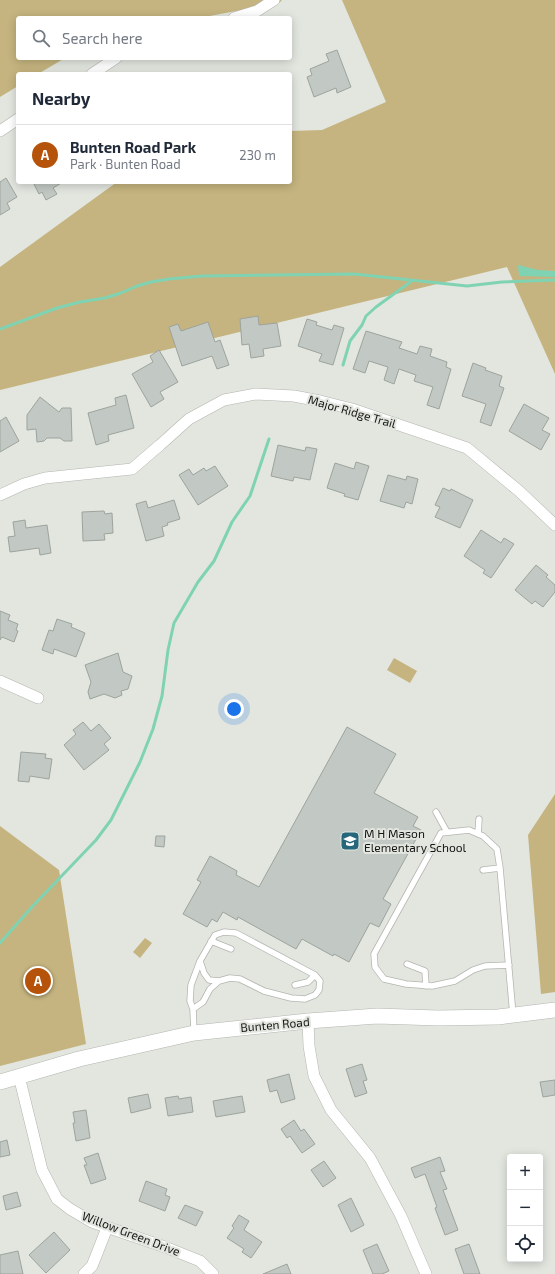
<!DOCTYPE html>
<meta charset="utf-8">
<style>
body{margin:0;font-family:"Exo 2",sans-serif;background:#f2f2f3;color:#1f2937}
.controls{position:absolute;right:12px;bottom:12px;display:grid;overflow:hidden;border-radius:4px;box-shadow:0 2px 10px #0003}
.controls button{width:36px;height:36px;display:grid;place-items:center;padding:0;border:0;border-bottom:1px solid #e0e1e3;background:#fff;color:#1f2937;font:20px sans-serif}
.you{position:absolute;left:234px;top:709px;width:14px;height:14px;margin:-10px;border:3px solid #fff;border-radius:50%;background:#1a73e8;box-shadow:0 0 0 6px #1a73e833}
.badge{display:grid;place-items:center;width:26px;height:26px;border-radius:50%;background:#b45309;color:#fff;font-size:13px;font-weight:700}
.pin{position:absolute;translate:-50% -50%;border:2px solid #fff;box-shadow:0 1px 4px #0006}
.list{margin:0;padding:0;list-style:none}
h2{display:flex;justify-content:space-between;align-items:center;height:52px;margin:0;padding:0 16px;font-size:17px}
h2 small{font-size:13px;font-weight:400;color:#747a83}
.list li{display:grid;grid-template-columns:26px 1fr auto;gap:12px;align-items:center;box-sizing:border-box;height:60px;padding:0 16px;border-top:1px solid #e0e1e3}
.list b{display:block;font-size:15px;white-space:nowrap}
.list p{margin:0;font-size:13px;white-space:nowrap;color:#747a83}
.list em{font-size:13px;font-style:normal;color:#747a83}
.icon{flex:none;width:22px;height:22px;fill:none;stroke:currentColor;stroke-width:2;stroke-linecap:round;stroke-linejoin:round}
.map{position:relative;flex:none;width:555px;height:1274px;overflow:hidden}
.search{position:absolute;background:#fff;box-shadow:0 2px 10px #0003;left:16px;top:16px;width:276px;height:44px;display:flex;align-items:center;gap:10px;box-sizing:border-box;padding:0 14px;border-radius:4px;color:#747a83;font-size:15px}
.panel{position:absolute;background:#fff;box-shadow:0 2px 10px #0003;left:16px;top:72px;width:276px;height:112px;border-radius:4px}
.map>svg:first-child{display:block}
.green{fill:#c5b47f}
.water{fill:#80d3b2}
.lines{fill:none;stroke-linecap:round;stroke-linejoin:round}
.stream{stroke:#80d3b2;stroke-width:3}
.building{fill:#c2c8c3;stroke:#9da39d}
.lane-casing{stroke:#b3b6b0;stroke-width:7}
.street-casing{stroke:#b3b6b0;stroke-width:12}
.secondary-casing{stroke:#b3b6b0;stroke-width:16}
.lane{stroke:#fff;stroke-width:5.5}
.street{stroke:#fff;stroke-width:11}
.secondary{stroke:#fff;stroke-width:15}
.labels{text-anchor:middle;stroke-width:4;stroke-linejoin:round;paint-order:stroke}
.street-label{font-size:12px;fill:#151614;stroke:#e2e6df}
.poi-label{font-size:12px;fill:#151614;stroke:#e2e6df;text-anchor:start}
</style>
<div class="map">
<svg width="555" height="1274" viewBox="0 0 555 1274">
<rect width="100%" height="100%" fill="#e2e6df"/>
<path class="green" d="M0 0H282L279 3 199 18H18V58H65L38 74H18V86L0 97Z
M342 0H555V374L507 267 0 390V267L117 182H290V131L322 130 386 102Z
M394 658 417 671 410 683 387 670Z
M555 794V992L541 994 528 835Z
M0 826 59 870 86 1044 0 1066Z
M145 938 152 943 140 958 133 952Z"/>
<path class="water" d="M518 265 538 270 555 271V277L519 276Z"/>
<g class="lines">
<path class="stream" d="M0 329 57 308 80 302 105 298 121 293 137 286 151 282 169 279 202 276 354 274 467 286 502 282 555 280
M343 365 350 341 362 325 366 316 376 307 413 280
M0 943 31 908 96 840 111 820 140 762 153 729 162 696 168 650 174 623 198 582 214 561 232 522 250 496 269 439"/>
</g>
<path class="building" d="M337 50 351 87 337 93 336 88 314 97 307 77 312 75 310 69 329 61 326 54Z
M6 178 17 197 7 203 10 209 0 215V182Z
M33 182H63L53 188 57 194 46 200 42 192 39 194Z
M258 316 259 325 277 323 281 346 263 349 264 356 251 358 249 344 242 345 240 319Z
M307 319 317 322 316 325 332 330 334 325 344 328 333 365 319 361 322 354 298 346Z
M208 322 215 342 220 340 229 365 217 369 212 356 182 366 169 327 178 324 181 331Z
M366 331 402 342 399 348 417 354 420 346 432 349 430 356 447 362 446 367 451 369 439 409 427 405 433 387 414 381 416 375 399 369 394 384 384 380 388 367 369 361 365 373 353 369Z
M159 350 178 382 160 392 164 399 151 407 132 374 153 362 150 356Z
M473 363 486 368 485 370 502 376 499 386 504 388 491 426 480 422 486 404 462 396Z
M126 395 134 428 108 435 109 441 96 445 88 413 116 405 115 398Z
M40 397 59 412 62 408H71L72 441H64L60 438H47L44 441 37 442 36 429 27 430V415Z
M524 404 549 418 542 430 550 434 541 450 509 431Z
M6 417 19 441 0 452V421Z
M278 445 305 451 306 447 317 449 310 480 294 477 293 481 271 476Z
M356 462 369 466 358 500 344 496 345 494 327 488 335 463 354 469Z
M215 466 228 486 198 505 179 475 189 469 193 475 204 468 206 471Z
M388 475 406 480 407 476 418 479 412 504 406 502 404 508 380 501Z
M443 488 450 491 451 489 473 500 460 528 435 517 440 507 435 505Z
M174 500 180 519 167 523 168 525 162 527 164 536 146 541 136 504 146 501 148 508Z
M104 511 105 514 112 513 113 533 104 534 105 540 83 541 82 512Z
M25 520 26 528 47 525 51 553 40 555 39 548 10 552 8 537 15 536 13 522Z
M481 530 501 543 504 538 514 544 491 578 483 573 485 570 464 556Z
M536 565 548 575 546 577 555 585V592L543 607 535 601 532 604 515 590Z
M0 611 10 615 8 620 18 624 16 630 18 631 14 642 2 637 0 640Z
M57 619 72 624 71 627 85 633 76 657 54 649 53 654 42 650 49 630 53 631Z
M118 653 123 672 132 676 128 689 121 691 122 695 115 698 104 694 90 699 88 692 91 682 85 665Z
M83 722 91 731 99 724 111 738 104 744 109 750 84 770 64 745 76 734 73 730Z
M347 727 396 754 374 793 418 817 413 826 421 830 383 899 391 904 379 927 370 923 349 962 334 954 333 956 302 939 296 949 238 917 237 920 223 912 217 922 212 919 207 927 183 914 201 882 197 880 210 856 237 871 236 875 259 887Z
M21 752 46 754 45 758 52 759 49 779 30 776 29 782 18 781Z
M156 836H165L164 847 155 846Z
M362 1064 367 1080 363 1081 367 1093 355 1097 346 1069Z
M289 1074 295 1099 281 1103 277 1090 270 1092 267 1080Z
M555 1080V1095L543 1097 540 1082Z
M148 1094 151 1108 131 1113 128 1098Z
M178 1096 179 1099 191 1097 193 1112 168 1116 165 1098Z
M242 1096 245 1112 216 1117 213 1101Z
M86 1110 90 1138 76 1141 73 1123H75L73 1112Z
M294 1120 301 1131 304 1129 315 1144 302 1153 290 1136 287 1138 281 1129Z
M7 1140 10 1155 0 1157V1142Z
M98 1153 106 1179 91 1184 84 1165H87L84 1158Z
M440 1157 445 1171 440 1172 447 1189 443 1190 458 1230 445 1235 435 1208 437 1207 425 1174 415 1178 411 1168Z
M324 1161 336 1178 323 1187 311 1170Z
M146 1181 167 1189 165 1195 170 1197 165 1211 139 1201Z
M17 1192 21 1206 6 1210 3 1196Z
M351 1198 364 1225 351 1232 338 1205Z
M185 1205 203 1212 196 1226 178 1218Z
M239 1215 249 1221 244 1230 262 1242 251 1258 242 1252 244 1249 227 1238 234 1228 232 1226Z
M54 1232 70 1250 46 1273 29 1255Z
M377 1244 389 1271 382 1274H373L363 1250Z
M469 1244 480 1274H464L455 1249Z
M18 1251 23 1274H0V1255Z
M287 1264 291 1274H263Z"/>
<g class="lines">
<g class="lane-casing">
<path id="lane" d="M436 812 447 832
M478 834 479 819
M483 870 500 868
M211 941 231 949
M200 961 204 973 209 980 219 981
M407 964 425 971 426 986
M509 965 485 966 473 970 455 981 432 986 406 984 384 979 375 967 374 954 441 833 469 830 483 836 497 849 500 868 513 1015
M295 985 308 982 315 975
M193 1009 203 1002 210 989 219 981 230 978 240 979 264 991 291 998 305 999 315 995 319 990 320 981 315 975 236 933 224 932 215 935 200 961 191 985 190 1001 193 1009 194 1032"/>
</g>
<g class="street-casing">
<path id="street" d="M234 18 257 11 274 0
M92 74 116 58
M0 131 18 119
M0 495 24 484 45 478 132 469 160 445 189 419 224 400 256 394 294 396 320 401 352 409 467 448 519 491 555 525
M0 681 38 698
M308 1021 309 1046 314 1076 331 1110 370 1158 401 1216 426 1274
M19 1076 42 1170 57 1199 70 1209 92 1222 165 1247 200 1261 213 1274
M84 1274 92 1266 107 1228"/>
</g>
<g class="secondary-casing">
<path id="secondary" d="M0 1082 79 1059 194 1033 308 1021 377 1016 438 1018 498 1017 555 1010"/>
</g>
<use href="#lane" class="lane"/>
<use href="#street" class="street"/>
<use href="#secondary" class="secondary"/>
</g>
<defs>
<g id="school-square" transform="scale(1)"><rect x="-9" y="-9" width="18" height="18" rx="4" fill="#27677c" stroke="#e2e6df"/><path d="M0-5L7-2L0 1L-7-2ZM-4 1L0 2.5L4 1V4Q0 6-4 4Z" fill="#fff"/></g>
</defs>
<g fill-rule="evenodd">
<use href="#school-square" x="350" y="841"/>
</g>
<g class="labels">
<g class="street-label">
<text transform="translate(352 412) rotate(16)" y="4">Major Ridge Trail</text>
<text transform="translate(275 1025) rotate(-5)" y="4">Bunten Road</text>
<text transform="translate(131 1234) rotate(21)" y="4">Willow Green Drive</text>
</g>
<g class="poi-label">
<text x="364" y="838">M H Mason<tspan x="364" dy="14">Elementary School</tspan></text>
</g>
</g>
</svg>
<div class="controls">
<button>+</button>
<button>−</button>
<button><svg class="icon" aria-label="locate" viewBox="0 0 24 24"><circle cx="12" cy="12" r="6"/><path d="M12 2v4M12 18v4M2 12h4M18 12h4"/></svg></button>
</div>
<div class="you"></div>
<div class="pin badge" style="left:38px;top:981px">A</div>
<div class="search"><svg class="icon" aria-label="search" viewBox="0 0 24 24"><circle cx="10" cy="10" r="6"/><path d="M15 15l6 6"/></svg>Search here</div>
<section class="panel">
<h2>Nearby<small></small></h2>
<ul class="list">
<li><span class="badge">A</span><div><b>Bunten Road Park</b><p>Park · Bunten Road</p></div><em>230 m</em></li>
</ul>
</section>
</div>
